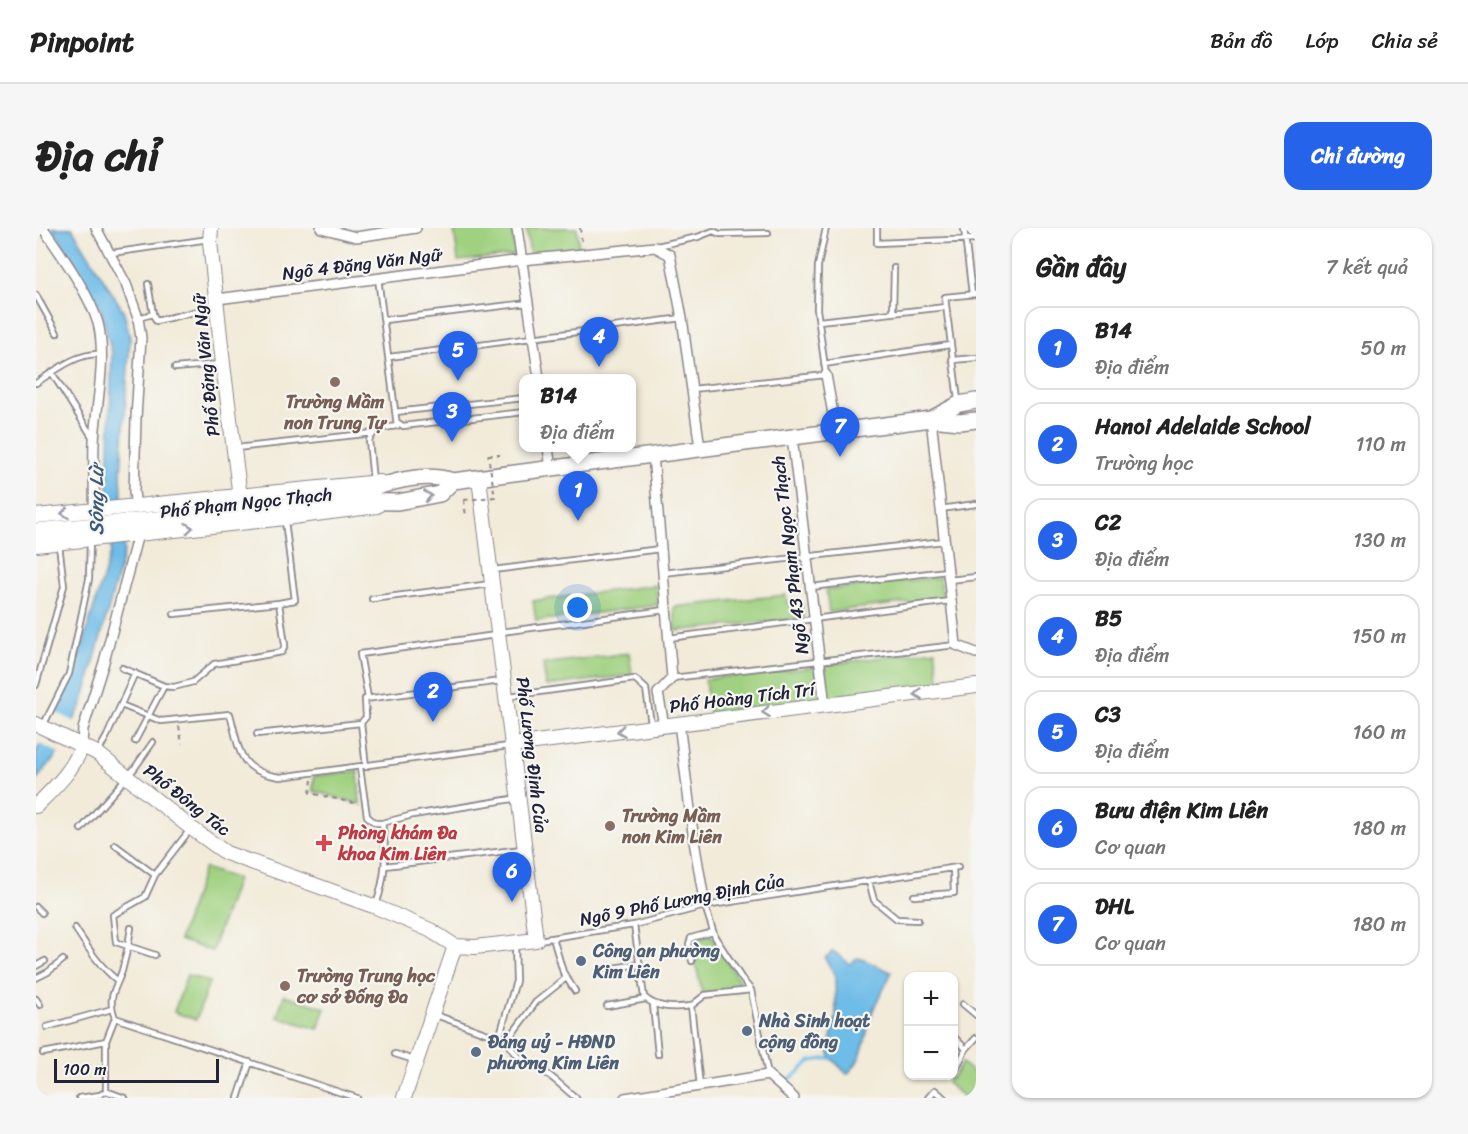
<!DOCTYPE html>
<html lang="vi">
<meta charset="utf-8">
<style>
body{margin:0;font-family:Sriracha,sans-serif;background:#f6f6f6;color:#222}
.controls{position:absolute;right:18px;bottom:18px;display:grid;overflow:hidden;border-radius:12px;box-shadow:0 2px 4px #0004}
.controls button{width:54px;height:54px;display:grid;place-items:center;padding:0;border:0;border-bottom:2px solid #e0e0e0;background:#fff;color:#222;font:30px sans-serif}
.scale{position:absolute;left:18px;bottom:15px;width:165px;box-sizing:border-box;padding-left:6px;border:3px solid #22223b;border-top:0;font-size:16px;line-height:21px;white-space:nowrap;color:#22223b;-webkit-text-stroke:4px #f6f6f2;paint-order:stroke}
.you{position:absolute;left:542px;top:380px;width:21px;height:21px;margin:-15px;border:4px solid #fff;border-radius:50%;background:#1a73e8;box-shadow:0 0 0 9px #1a73e833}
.badge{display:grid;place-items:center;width:39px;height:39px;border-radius:50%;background:#2563eb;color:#fff;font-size:20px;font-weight:700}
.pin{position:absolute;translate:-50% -50px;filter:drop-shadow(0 2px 3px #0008)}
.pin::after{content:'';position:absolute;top:32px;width:21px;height:18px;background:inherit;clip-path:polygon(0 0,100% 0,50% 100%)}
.popup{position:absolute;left:483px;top:146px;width:117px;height:78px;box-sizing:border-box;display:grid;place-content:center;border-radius:12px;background:#fff;filter:drop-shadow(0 2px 4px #0005);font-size:20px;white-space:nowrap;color:#767676}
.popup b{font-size:22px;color:#222}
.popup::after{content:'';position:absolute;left:50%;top:100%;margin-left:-12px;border:12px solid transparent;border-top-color:#fff}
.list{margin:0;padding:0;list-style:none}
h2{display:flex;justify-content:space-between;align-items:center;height:78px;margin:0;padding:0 24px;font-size:26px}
h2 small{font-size:20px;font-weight:400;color:#767676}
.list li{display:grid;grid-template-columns:39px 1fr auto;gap:18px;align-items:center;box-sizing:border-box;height:84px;margin:0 12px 12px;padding:0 12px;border:2px solid #e0e0e0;border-radius:18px}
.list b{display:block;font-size:22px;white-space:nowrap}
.list p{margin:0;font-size:20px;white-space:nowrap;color:#767676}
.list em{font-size:20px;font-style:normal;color:#767676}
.map{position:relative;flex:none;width:940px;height:870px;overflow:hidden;border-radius:18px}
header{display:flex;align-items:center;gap:36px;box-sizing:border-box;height:84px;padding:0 30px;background:#fff;border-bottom:2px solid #e0e0e0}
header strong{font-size:28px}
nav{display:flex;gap:33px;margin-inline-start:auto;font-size:21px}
.intro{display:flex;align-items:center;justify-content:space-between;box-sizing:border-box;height:144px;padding:0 36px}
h1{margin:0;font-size:42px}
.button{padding:15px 27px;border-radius:18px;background:#2563eb;color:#fff;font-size:21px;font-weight:700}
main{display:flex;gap:36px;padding:0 36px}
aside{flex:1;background:#fff;border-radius:18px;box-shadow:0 2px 4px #0004}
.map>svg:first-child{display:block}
.green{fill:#a0d180;stroke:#617a5e;stroke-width:1.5}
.water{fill:#6ebce8;stroke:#486f92;stroke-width:1.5}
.pier{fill:#f2ebd9}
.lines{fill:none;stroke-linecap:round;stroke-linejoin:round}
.stream{stroke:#6ebce8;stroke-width:3}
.lane-casing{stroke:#8a868a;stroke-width:8}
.street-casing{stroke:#8a868a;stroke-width:12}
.secondary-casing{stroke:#8a868a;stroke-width:16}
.primary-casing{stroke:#8a868a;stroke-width:18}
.path{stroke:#8a868a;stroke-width:2;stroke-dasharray:4.5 4.5;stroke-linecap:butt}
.lane{stroke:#fff;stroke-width:4.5}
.street{stroke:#fff;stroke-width:9}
.secondary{stroke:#fff;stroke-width:14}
.primary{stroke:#fff;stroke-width:15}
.path-bridge{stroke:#8a868a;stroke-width:2;stroke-dasharray:4.5 4.5;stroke-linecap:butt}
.oneway{stroke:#9c9ca7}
.education-dot{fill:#8d6e63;stroke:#f6f6f2;stroke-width:2}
.health-dot{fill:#e0444e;stroke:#f6f6f2;stroke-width:2}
.service-dot{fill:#5c6f8a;stroke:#f6f6f2;stroke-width:2}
.labels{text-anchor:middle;stroke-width:4.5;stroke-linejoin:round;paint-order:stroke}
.street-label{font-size:18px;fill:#22223b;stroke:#f6f6f2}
.education-label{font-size:18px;font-weight:bold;fill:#785e54;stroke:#f6f6f2;text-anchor:start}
.health-label{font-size:18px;font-weight:bold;fill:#be3a42;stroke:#f6f6f2;text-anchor:start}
.service-label{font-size:18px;font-weight:bold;fill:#4e5e75;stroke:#f6f6f2;text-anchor:start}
.water-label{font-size:20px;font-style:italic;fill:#3d5878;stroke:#f6f6f2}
</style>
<header>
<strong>Pinpoint</strong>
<nav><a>Bản đồ</a><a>Lớp</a><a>Chia sẻ</a></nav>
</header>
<div class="intro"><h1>Địa chỉ</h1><a class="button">Chỉ đường</a></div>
<main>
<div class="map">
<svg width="940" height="870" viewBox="0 0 940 870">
<rect width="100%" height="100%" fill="#f6f6f2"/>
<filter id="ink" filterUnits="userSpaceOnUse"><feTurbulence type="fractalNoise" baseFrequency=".0167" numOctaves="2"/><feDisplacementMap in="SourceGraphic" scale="12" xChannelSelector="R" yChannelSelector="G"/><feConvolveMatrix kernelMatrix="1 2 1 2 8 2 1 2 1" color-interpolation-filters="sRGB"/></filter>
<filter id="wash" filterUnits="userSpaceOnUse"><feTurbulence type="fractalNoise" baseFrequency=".008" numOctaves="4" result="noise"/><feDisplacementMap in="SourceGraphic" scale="24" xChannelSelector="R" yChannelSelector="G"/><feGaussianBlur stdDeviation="1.35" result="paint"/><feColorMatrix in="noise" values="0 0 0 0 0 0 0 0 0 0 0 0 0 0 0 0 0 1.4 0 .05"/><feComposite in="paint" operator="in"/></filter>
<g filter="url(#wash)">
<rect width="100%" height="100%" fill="#f2ebd9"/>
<path class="green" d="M418 0H476L479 27 422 33Z
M490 0H541L543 20 494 26Z
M904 349 907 370 793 384 790 362Z
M619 357 622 377 500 393 497 373Z
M750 367 751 375 766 374 768 390 640 403 638 379Z
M899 422 904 457 793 472 789 437Z
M593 425 596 447 510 458 507 436Z
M780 439 784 473 673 485 669 451Z
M322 543 324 576 277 563 278 548Z
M168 640 201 651 176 723 143 712Z
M675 707 705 756V762L666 765 655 713Z
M151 747 173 754 160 792 138 784Z
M248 767 289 780 282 801 241 789Z
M926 835 940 847V870H929L910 854 918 848Z"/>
<path class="water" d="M16 0H36L88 84 94 110 85 244 88 324 47 474 20 528 0 552V524L35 453 75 324 72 260 76 125 65 82 36 30Z
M797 723 814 736 821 730C829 731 845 740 855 744 851 758 842 769 837 782 829 803 830 830 811 846L795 830 792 823 800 788 799 747 789 730Z"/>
<path class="pier" d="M17 483 40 494 25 526 2 515Z"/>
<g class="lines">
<path class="stream" d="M752 853 775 833 795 830"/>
</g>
</g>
<g filter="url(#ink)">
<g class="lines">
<g class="lane-casing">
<path id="lane" d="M841 0V15L940 11
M928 0 936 66
M621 18 662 9 677 3 684 6 732 5
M75 25 173 11
M0 67 21 105
M857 84 858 40
M117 86 120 93 179 79
M102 90 117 86 112 56
M348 92 492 75
M783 93 910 79
M353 129 646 90
M916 132 940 130
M788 136 914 117
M139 140 184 136
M16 145 57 210
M0 155C19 143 40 125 64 126
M656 161 790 147 781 81 782 38 790 0
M922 172 909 69 940 66
M359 184 488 170
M361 194 367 198 488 184
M200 220 338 205
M337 253 333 212 341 201 361 198 342 50
M904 281 940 276
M457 342 624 321
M627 345 908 313
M913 352 940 349
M775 359 911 343
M336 371 455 356
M138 386 243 375
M465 404 629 382
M633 410 914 373
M86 440 128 458 138 459 157 454 178 436 246 424 249 417 243 375 259 372 249 293
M636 450 920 417
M0 457 28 358 23 317
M473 468 599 451 610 461 615 496
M332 470 324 426 460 407
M85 477 125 493 194 486C204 522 201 543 244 549L473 518
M8 496 33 446 53 351 54 312
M221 506 325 495
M99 513 128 458
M62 524 71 508 99 445
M330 539 325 495 330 489 329 471 465 453
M324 540 331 588 339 595H346C351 624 350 648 340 677
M346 595 377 587 482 570
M45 601 98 541 117 514
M79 617 119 647
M349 638 486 621
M833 654 838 672 861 691 882 692
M878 668 918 665 917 640
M669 678 679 709 706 751 715 762 732 847
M0 679 6 685
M598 697 608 769C621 781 639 780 655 778
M39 700C52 720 63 738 82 753
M517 710 527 744 539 763
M503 712 598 697 669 678 922 639
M119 727 80 714 77 687 109 669 119 647 153 603
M656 733 653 716 655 710 677 704
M0 738 9 733
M563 742 604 736
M0 750 12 744 27 732
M0 771 4 777
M927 776 940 787
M617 777 622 826
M571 778 610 771
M397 786 463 810
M79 790 321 870
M11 799 76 781
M918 809 930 821
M463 810 480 753 479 716
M471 813C483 834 489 832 507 843 518 850 529 861 540 870
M471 813 500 774 530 750
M7 825 70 813
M359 826 378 832
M920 841 930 821 940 810
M664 858 655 778 669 767 715 762
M70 863V813L79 790C71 768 79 763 86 743 90 729 93 715 95 700
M43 870 64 867 70 863 89 870
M202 870 214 834
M892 870 899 862 908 870"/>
</g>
<g class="street-casing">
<path id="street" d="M7 0C25 26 53 65 62 95 71 130 60 178 58 213 57 236 59 259 58 282
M60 0 90 56 102 90 105 110 100 190 98 264 100 279
M285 0 320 9 380 0
M481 0 503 150
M181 71 486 32 619 19 634 27 646 90 664 220
M790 147 800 203
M895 191 920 417 940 425
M756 209 789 477
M512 220 515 240
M617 227 636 450 622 465 628 497
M643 495 658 613 669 678
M46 517 47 501 68 434 102 306
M589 870 732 847 758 870"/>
</g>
<g class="secondary-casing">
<path id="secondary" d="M175 0 174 14 187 136 204 269
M0 288 344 254
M0 317 249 290 341 278
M0 496 61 525 155 600 190 625 340 679 394 702 419 718 439 719 500 712 443 250
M476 517 940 458
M0 578C18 560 38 542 46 517
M368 870 419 718"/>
</g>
<g class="primary-casing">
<path id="primary" d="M895 191 923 176 940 173
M300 273C337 261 379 241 417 253L895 191 924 194 940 192
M0 303 300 273 362 274 404 266 417 253"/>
</g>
<path class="path" d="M544 0 546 16
M452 227H464
M428 272 430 289
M143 498 146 516
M276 552 274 565 323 576"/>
<use href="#lane" class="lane"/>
<use href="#street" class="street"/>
<use href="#secondary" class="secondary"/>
<use href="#primary" class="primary"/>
<path class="path-bridge" d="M428 272 459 269 452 227"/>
</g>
<defs><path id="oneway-chevron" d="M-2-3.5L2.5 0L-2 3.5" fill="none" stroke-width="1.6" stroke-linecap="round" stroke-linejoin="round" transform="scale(1.5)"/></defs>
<g class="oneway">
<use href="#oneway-chevron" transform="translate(392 268) rotate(-9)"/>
<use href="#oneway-chevron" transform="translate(29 285) rotate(174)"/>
<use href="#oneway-chevron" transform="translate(153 300) rotate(-6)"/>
<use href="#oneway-chevron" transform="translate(882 466) rotate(173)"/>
<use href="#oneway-chevron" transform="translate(730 484) rotate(173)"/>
<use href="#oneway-chevron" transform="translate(585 503) rotate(173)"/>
</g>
</g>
<g class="education-dot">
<circle cx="299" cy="154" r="6"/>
<circle cx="574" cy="598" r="6"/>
<circle cx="249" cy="758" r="6"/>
</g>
<path class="health-dot" d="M285 606h6v6h6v6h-6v6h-6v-6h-6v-6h6z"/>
<g class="service-dot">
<circle cx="545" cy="733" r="6"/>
<circle cx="711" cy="803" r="6"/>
<circle cx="440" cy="824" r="6"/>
</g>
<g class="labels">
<g class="street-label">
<text transform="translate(326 36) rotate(-7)" y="6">Ngõ 4 Đặng Văn Ngữ</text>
<text transform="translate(170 137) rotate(-96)" y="6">Phố Đặng Văn Ngữ</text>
<text transform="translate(210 275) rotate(-6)" y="6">Phố Phạm Ngọc Thạch</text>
<text transform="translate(754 327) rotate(-97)" y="6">Ngõ 43 Phạm Ngọc Thạch</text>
<text transform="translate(706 470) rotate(-7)" y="6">Phố Hoàng Tích Trí</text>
<text transform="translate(496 527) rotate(83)" y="6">Phố Lương Định Của</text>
<text transform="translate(151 572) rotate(38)" y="6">Phố Đông Tác</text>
<text transform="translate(646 672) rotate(-11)" y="6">Ngõ 9 Phố Lương Định Của</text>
</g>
<g class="education-label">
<text x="299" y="180" text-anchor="middle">Trường Mầm<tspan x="299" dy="21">non Trung Tự</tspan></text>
<text x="586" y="594">Trường Mầm<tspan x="586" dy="21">non Kim Liên</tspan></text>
<text x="261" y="754">Trường Trung học<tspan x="261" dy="21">cơ sở Đống Đa</tspan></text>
</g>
<g class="health-label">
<text x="302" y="611">Phòng khám Đa<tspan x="302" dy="21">khoa Kim Liên</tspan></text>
</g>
<g class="service-label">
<text x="557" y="729">Công an phường<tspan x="557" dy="21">Kim Liên</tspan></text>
<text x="723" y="799">Nhà Sinh hoạt<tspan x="723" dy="21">cộng đồng</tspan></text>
<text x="452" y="820">Đảng uỷ - HĐND<tspan x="452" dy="21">phường Kim Liên</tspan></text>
</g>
<g class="water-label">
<text transform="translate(60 272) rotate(-90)" y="7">Sông Lừ</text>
</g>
</g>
</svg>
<div class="controls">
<button>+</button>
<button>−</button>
</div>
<div class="scale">100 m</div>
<div class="you"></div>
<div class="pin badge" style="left:542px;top:293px">1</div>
<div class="popup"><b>B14</b>Địa điểm</div>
<div class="pin badge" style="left:397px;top:494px">2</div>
<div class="pin badge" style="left:416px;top:214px">3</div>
<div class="pin badge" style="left:563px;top:139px">4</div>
<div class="pin badge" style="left:422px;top:153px">5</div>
<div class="pin badge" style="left:476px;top:674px">6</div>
<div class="pin badge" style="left:804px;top:229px">7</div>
</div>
<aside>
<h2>Gần đây<small>7 kết quả</small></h2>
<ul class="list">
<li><span class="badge">1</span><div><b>B14</b><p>Địa điểm</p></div><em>50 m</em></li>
<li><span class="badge">2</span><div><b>Hanoi Adelaide School</b><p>Trường học</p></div><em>110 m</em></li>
<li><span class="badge">3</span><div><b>C2</b><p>Địa điểm</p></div><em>130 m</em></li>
<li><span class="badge">4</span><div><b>B5</b><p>Địa điểm</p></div><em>150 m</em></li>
<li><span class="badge">5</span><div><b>C3</b><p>Địa điểm</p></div><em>160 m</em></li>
<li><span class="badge">6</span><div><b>Bưu điện Kim Liên</b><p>Cơ quan</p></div><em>180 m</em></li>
<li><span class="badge">7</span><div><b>DHL</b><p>Cơ quan</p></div><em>180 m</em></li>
</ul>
</aside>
</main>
